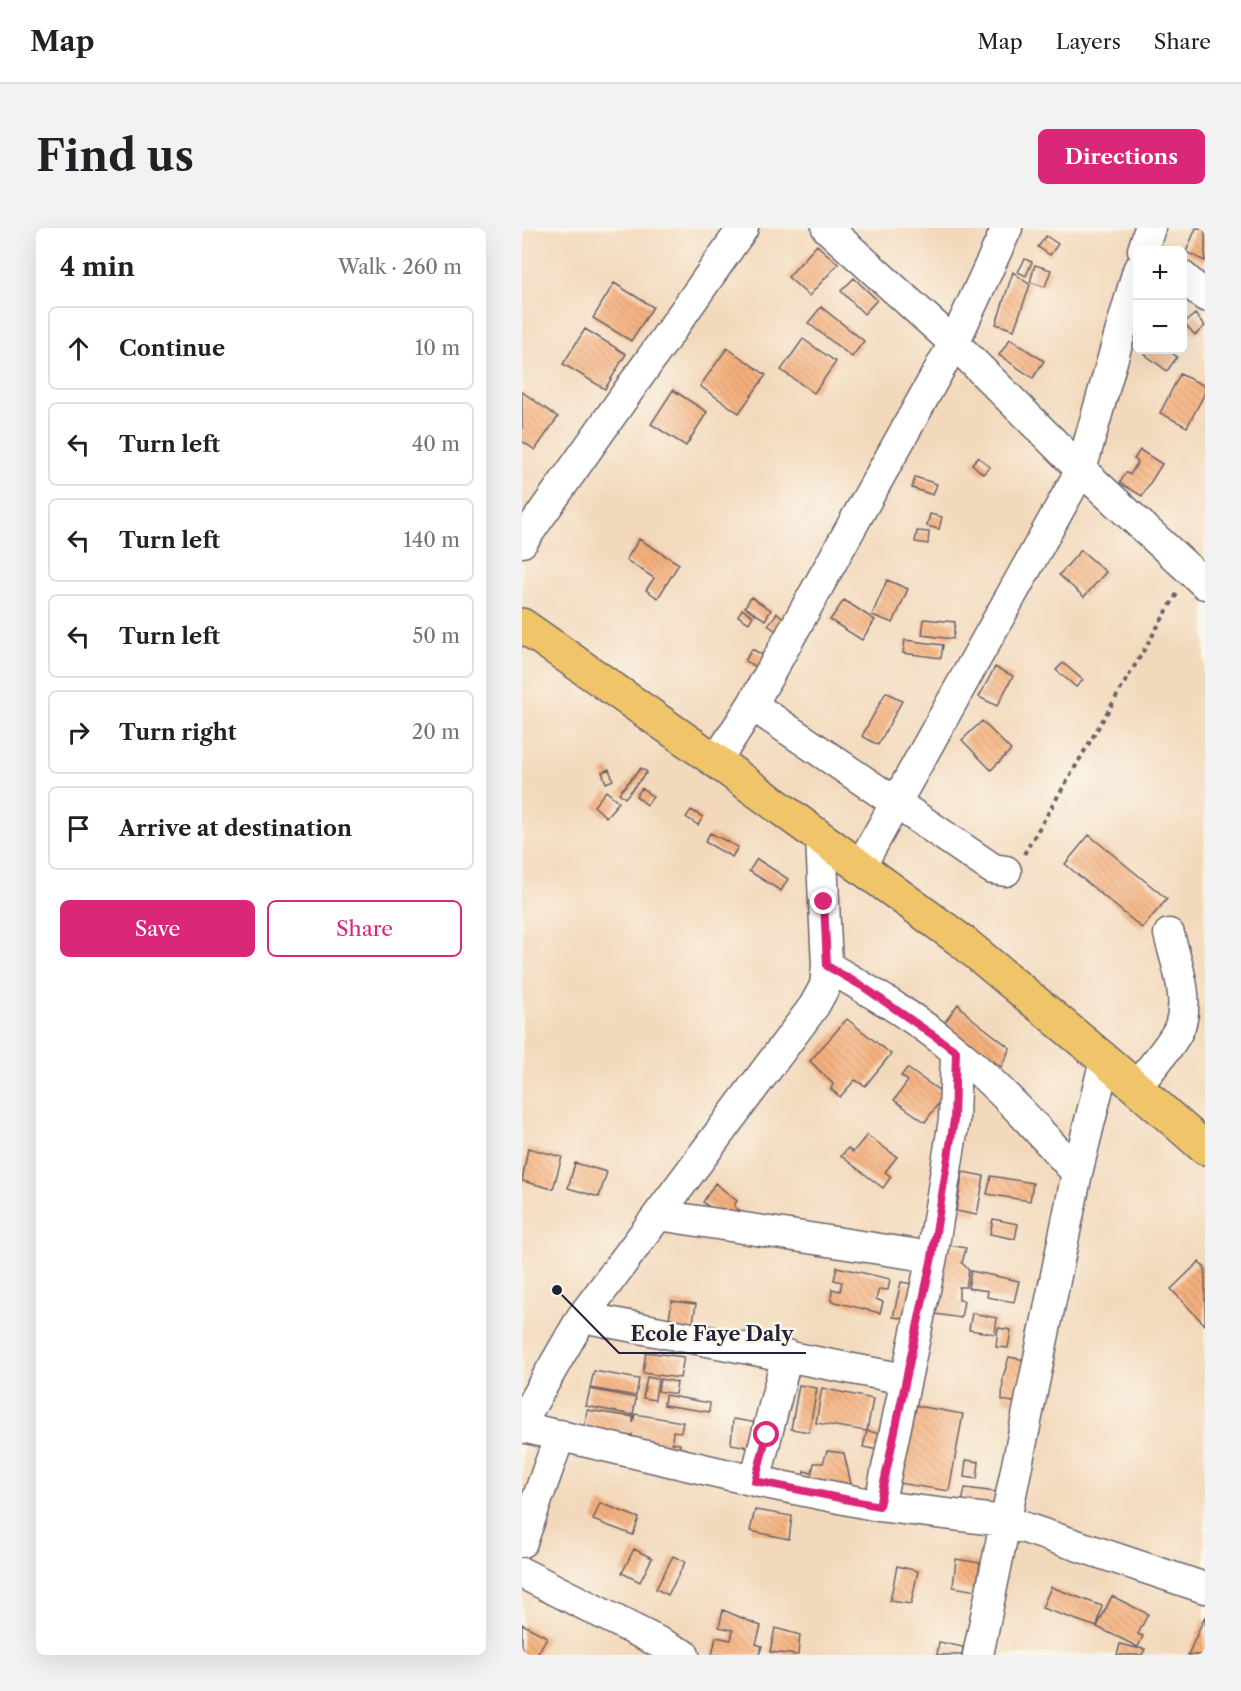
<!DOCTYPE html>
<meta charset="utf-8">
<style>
body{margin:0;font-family:"Libre Caslon Text",serif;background:#f2f2f2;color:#202124}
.controls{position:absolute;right:18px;top:18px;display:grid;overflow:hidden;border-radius:9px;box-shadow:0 6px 24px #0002}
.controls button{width:54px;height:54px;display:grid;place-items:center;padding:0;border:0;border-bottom:2px solid #e0e0e0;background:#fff;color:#202124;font:30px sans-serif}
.stop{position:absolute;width:18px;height:18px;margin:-14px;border:4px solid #db2777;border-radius:50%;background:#fff}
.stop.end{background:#db2777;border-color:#fff;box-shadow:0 2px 6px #0008}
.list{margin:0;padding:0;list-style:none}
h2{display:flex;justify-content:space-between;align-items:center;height:78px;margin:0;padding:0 24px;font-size:26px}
h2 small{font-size:20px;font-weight:400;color:#757577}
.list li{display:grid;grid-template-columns:39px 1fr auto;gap:18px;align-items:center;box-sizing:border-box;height:84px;margin:0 12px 12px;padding:0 12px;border:2px solid #e0e0e0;border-radius:9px}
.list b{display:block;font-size:22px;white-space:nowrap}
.list em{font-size:20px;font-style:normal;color:#757577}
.actions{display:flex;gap:12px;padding:18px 24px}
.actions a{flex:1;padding:14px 0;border:2px solid #db2777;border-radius:9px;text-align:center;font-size:21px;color:#db2777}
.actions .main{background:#db2777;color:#fff}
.icon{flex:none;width:33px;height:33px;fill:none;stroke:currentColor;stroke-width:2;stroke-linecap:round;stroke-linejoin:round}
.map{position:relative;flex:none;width:683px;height:1427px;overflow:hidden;border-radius:9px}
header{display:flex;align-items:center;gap:36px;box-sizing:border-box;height:84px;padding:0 30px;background:#fff;border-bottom:2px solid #e0e0e0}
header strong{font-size:28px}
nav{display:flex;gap:33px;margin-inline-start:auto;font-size:21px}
.intro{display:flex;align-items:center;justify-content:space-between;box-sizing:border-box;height:144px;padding:0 36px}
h1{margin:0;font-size:42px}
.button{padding:15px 27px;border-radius:9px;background:#db2777;color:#fff;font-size:21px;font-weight:700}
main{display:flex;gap:36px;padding:0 36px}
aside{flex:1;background:#fff;border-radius:9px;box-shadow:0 6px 24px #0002}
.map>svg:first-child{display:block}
.building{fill:url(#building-back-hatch)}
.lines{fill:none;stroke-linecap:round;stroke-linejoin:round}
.minor-casing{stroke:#6b6268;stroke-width:33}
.highway-casing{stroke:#6b6268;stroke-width:36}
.path{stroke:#6b6268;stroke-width:4;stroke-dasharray:4.5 4.5;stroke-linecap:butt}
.minor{stroke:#fff;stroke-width:30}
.highway{stroke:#f0c469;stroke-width:33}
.route{stroke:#db2777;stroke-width:8}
.leader{fill:none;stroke:#22223b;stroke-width:2}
.callout-dot{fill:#22223b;stroke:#fbf7ec;stroke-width:2}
.callout-label{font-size:20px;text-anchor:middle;font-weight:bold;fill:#22223b;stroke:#fbf7ec;stroke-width:5;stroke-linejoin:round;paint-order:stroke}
</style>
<header>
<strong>Map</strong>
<nav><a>Map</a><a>Layers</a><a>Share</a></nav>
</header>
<div class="intro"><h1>Find us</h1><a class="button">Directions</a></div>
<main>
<aside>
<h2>4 min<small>Walk · 260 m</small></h2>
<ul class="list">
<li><svg class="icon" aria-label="ahead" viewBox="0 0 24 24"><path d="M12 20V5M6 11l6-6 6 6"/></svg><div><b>Continue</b></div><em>10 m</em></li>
<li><svg class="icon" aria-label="left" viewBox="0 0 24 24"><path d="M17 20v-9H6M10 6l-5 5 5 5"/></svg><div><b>Turn left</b></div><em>40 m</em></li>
<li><svg class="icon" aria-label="left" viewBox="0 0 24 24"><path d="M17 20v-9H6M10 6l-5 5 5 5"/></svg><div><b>Turn left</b></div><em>140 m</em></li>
<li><svg class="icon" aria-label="left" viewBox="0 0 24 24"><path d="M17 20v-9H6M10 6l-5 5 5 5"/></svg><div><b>Turn left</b></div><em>50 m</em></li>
<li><svg class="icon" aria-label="right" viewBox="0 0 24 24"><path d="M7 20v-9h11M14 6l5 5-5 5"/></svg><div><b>Turn right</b></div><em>20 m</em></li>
<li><svg class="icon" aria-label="arrive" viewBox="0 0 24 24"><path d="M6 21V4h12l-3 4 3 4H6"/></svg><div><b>Arrive at destination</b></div></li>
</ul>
<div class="actions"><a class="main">Save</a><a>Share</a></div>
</aside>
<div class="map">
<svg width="683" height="1427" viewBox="0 0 683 1427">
<defs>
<pattern id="building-back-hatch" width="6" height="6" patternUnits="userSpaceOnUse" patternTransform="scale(1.5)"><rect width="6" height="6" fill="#f5b07d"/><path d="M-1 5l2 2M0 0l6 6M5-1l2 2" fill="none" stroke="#d2976d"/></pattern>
</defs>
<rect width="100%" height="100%" fill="#fbf7ec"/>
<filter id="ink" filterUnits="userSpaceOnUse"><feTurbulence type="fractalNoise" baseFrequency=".0167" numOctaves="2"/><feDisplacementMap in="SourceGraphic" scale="12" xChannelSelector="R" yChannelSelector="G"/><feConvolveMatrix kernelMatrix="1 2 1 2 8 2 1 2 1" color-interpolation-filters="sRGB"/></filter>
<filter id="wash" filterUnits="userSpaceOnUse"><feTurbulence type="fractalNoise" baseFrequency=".008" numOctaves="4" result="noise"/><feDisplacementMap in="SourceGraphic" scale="24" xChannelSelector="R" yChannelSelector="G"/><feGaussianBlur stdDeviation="1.35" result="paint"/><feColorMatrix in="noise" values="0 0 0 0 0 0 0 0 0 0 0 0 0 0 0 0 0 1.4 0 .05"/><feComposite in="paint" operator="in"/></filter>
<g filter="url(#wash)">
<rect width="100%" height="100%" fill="#f3d9bc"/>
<g id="blocks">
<path class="building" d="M674 0H683V33L664 24Z
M524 8 536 16 528 27 516 19Z
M295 17 316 36 287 68 266 49Z
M503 31 510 34 504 48 496 44Z
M513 37 529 42 523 59 508 54Z
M491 44 508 57 492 102 474 96Z
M332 50 355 72 342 86 319 63Z
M92 55 131 79 109 113 71 90Z
M299 79 342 113 330 129 286 95Z
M673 86 683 98 673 107 662 95Z
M63 101 104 126 83 161 41 136Z
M281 111 314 134 292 165 259 142Z
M488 111 522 133 511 150 477 127Z
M205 120 244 147 217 185 178 158Z
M617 122H646L655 129 645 143Z
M658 146 683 158V165L665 199 638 185Z
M151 162 185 184 164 218 129 196Z
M0 164 36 189 13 222 0 213Z
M618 222 640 236 620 268 598 255 604 244 608 247 616 234 612 231Z
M456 229 468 239 461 246 450 236Z
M393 249 415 256 411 267 390 260Z
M408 286 420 289 417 301 405 298Z
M395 303 407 304 406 316 393 314Z
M117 311 157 336 136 370 124 362 132 350 104 332Z
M559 322 584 344 562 369 537 347Z
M365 352 386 361 371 395 350 387Z
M229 369 249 382 243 392 223 379Z
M322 372 353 392 340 412 308 392Z
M220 381 231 388 227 395 216 388Z
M255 385 264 392 255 404 246 397Z
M402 391 433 394 431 411 400 407Z
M383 412 421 417 419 430 381 425Z
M230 421 243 428 236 440 223 433Z
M541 435 561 452 554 459 534 442Z
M473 439 491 448 475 478 457 469Z
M364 464 380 473 356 517 340 508Z
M460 493 489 522 469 542 440 512Z
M119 540 125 544 103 570 97 565Z
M87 541 91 552 84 555 80 544Z
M120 560 131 569 125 577 114 568Z
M84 563 97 574 84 589 72 578Z
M169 582 181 589 176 597 164 589Z
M188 605 216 619 210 629 183 614Z
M567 607 645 671 620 700 543 636Z
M235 631 266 651 259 663 227 643Z
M436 776 447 788 488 820 479 839 452 822 423 794Z
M325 791 369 826 343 858 333 852 318 869 309 861 311 856 288 833Z
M385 840 428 870 421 880 416 876 403 894 372 872 386 853 379 848Z
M345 907 375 929 363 944 369 949 361 960 319 928 326 920 331 924Z
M6 920 40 929 31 961 0 953Z
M53 935 85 944 77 969 46 960Z
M441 944 462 948 455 987 434 983Z
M469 948 511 955 508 973 465 966Z
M193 955 215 973 212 978 221 986 211 997 181 974Z
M471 991 496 996 493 1011 468 1006Z
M427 1017 444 1020 440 1035 447 1042 444 1059H437V1072L442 1073 439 1090 413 1086Z
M677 1034 683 1040V1097L649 1061Z
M315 1039 368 1051 366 1062 357 1061 354 1071 361 1074 358 1085 309 1073 310 1061 318 1063 320 1054 312 1052Z
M449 1043 497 1053 492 1074 465 1069 466 1063 446 1060Z
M379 1054 396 1057 388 1091 371 1089Z
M150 1073 174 1076 169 1106 145 1103Z
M450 1085 475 1090 473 1106 447 1102Z
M476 1100 489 1102 486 1120 474 1119Z
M124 1124 162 1129 158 1150 121 1145Z
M487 1129 503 1132 497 1151 496 1175 480 1172 481 1149Z
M72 1143 117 1151 114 1168 68 1160Z
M125 1149 136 1151 133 1172 121 1170Z
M138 1151 155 1154 153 1166 136 1163Z
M277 1157 295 1160 287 1204 269 1201Z
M300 1160 351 1171 345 1203 365 1207 362 1223 341 1219 345 1203 294 1195Z
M68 1161 114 1170 111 1187 64 1178Z
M143 1167 188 1175 187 1184 142 1177Z
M390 1177 441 1186 427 1263 376 1255Z
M65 1182 111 1189V1195L113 1186 161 1194 159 1204 151 1203 150 1215 158 1216 156 1227 108 1220 110 1207 107 1210 62 1203Z
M211 1191 243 1196 237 1221 209 1216Z
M305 1223 322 1225 331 1265 280 1255 282 1243 290 1245 292 1235H301Z
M444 1232 457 1234 455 1251 442 1249Z
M443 1260 474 1264 471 1285 439 1280Z
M78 1275 117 1290 111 1307 71 1292Z
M233 1282 270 1288 267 1311 228 1303Z
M112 1321 130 1330 118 1354 100 1345Z
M151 1328 163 1334 146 1367 134 1361Z
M434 1331 458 1335 454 1363 431 1359Z
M375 1338 396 1343 389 1376 368 1373Z
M529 1359 580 1378 575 1399 520 1380Z
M590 1368 626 1386 616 1406 621 1408 616 1419 575 1399Z
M201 1382 239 1398 234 1416 240 1418 237 1427H190L194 1409 209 1412 211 1402 197 1399Z
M683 1388V1427H666Z
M0 1396 25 1409 15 1427H0Z
M253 1400 278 1407 276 1427 248 1424Z
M417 1414 441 1419 440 1427H415Z
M598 1416 615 1420 623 1421 620 1427H595Z"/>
</g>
</g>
<g filter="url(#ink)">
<use href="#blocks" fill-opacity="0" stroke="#6b6268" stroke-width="1.5"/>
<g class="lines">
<g class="minor-casing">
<path id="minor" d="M305 0 432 115 559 242 683 356
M621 22 628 0
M660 48 683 68
M0 314 221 0
M230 477 471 641 484 643
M194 533 230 477 432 115 485 0
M338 639 559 242 616 42
M305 738C349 764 396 791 435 824 479 860 517 903 555 945
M614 859C625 845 653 813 658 798 668 769 654 735 647 706
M137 987 410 1029
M60 1089 383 1151
M0 1193 60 1089 292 778 303 758 305 738 299 610
M0 1199 233 1253 357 1278 482 1293 683 1360
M233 1253 265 1127
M357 1278 410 1029 432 892 434 823
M0 1314 38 1207
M0 1345 162 1427
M456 1427 555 945 583 832"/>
</g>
<g class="highway-casing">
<path id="highway" d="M0 397 194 533 441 714 583 832 683 920"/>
</g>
<path class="path" d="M502 626 656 364"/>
<use href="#minor" class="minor"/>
<use href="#highway" class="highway"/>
</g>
</g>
<g class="lines" filter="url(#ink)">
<path class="route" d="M245 1207 233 1253 357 1278 410 1029 432 892 434 823 340 758 305 738 302 674"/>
</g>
<path class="leader" d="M35 1062L97 1125H284"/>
<circle class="callout-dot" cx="35" cy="1062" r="6"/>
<g class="callout-label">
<text x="190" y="1113">Ecole Faye Daly</text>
</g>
</svg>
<div class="controls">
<button>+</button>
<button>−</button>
</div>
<div class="stop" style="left:245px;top:1207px"></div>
<div class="stop end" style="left:302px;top:674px"></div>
</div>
</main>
